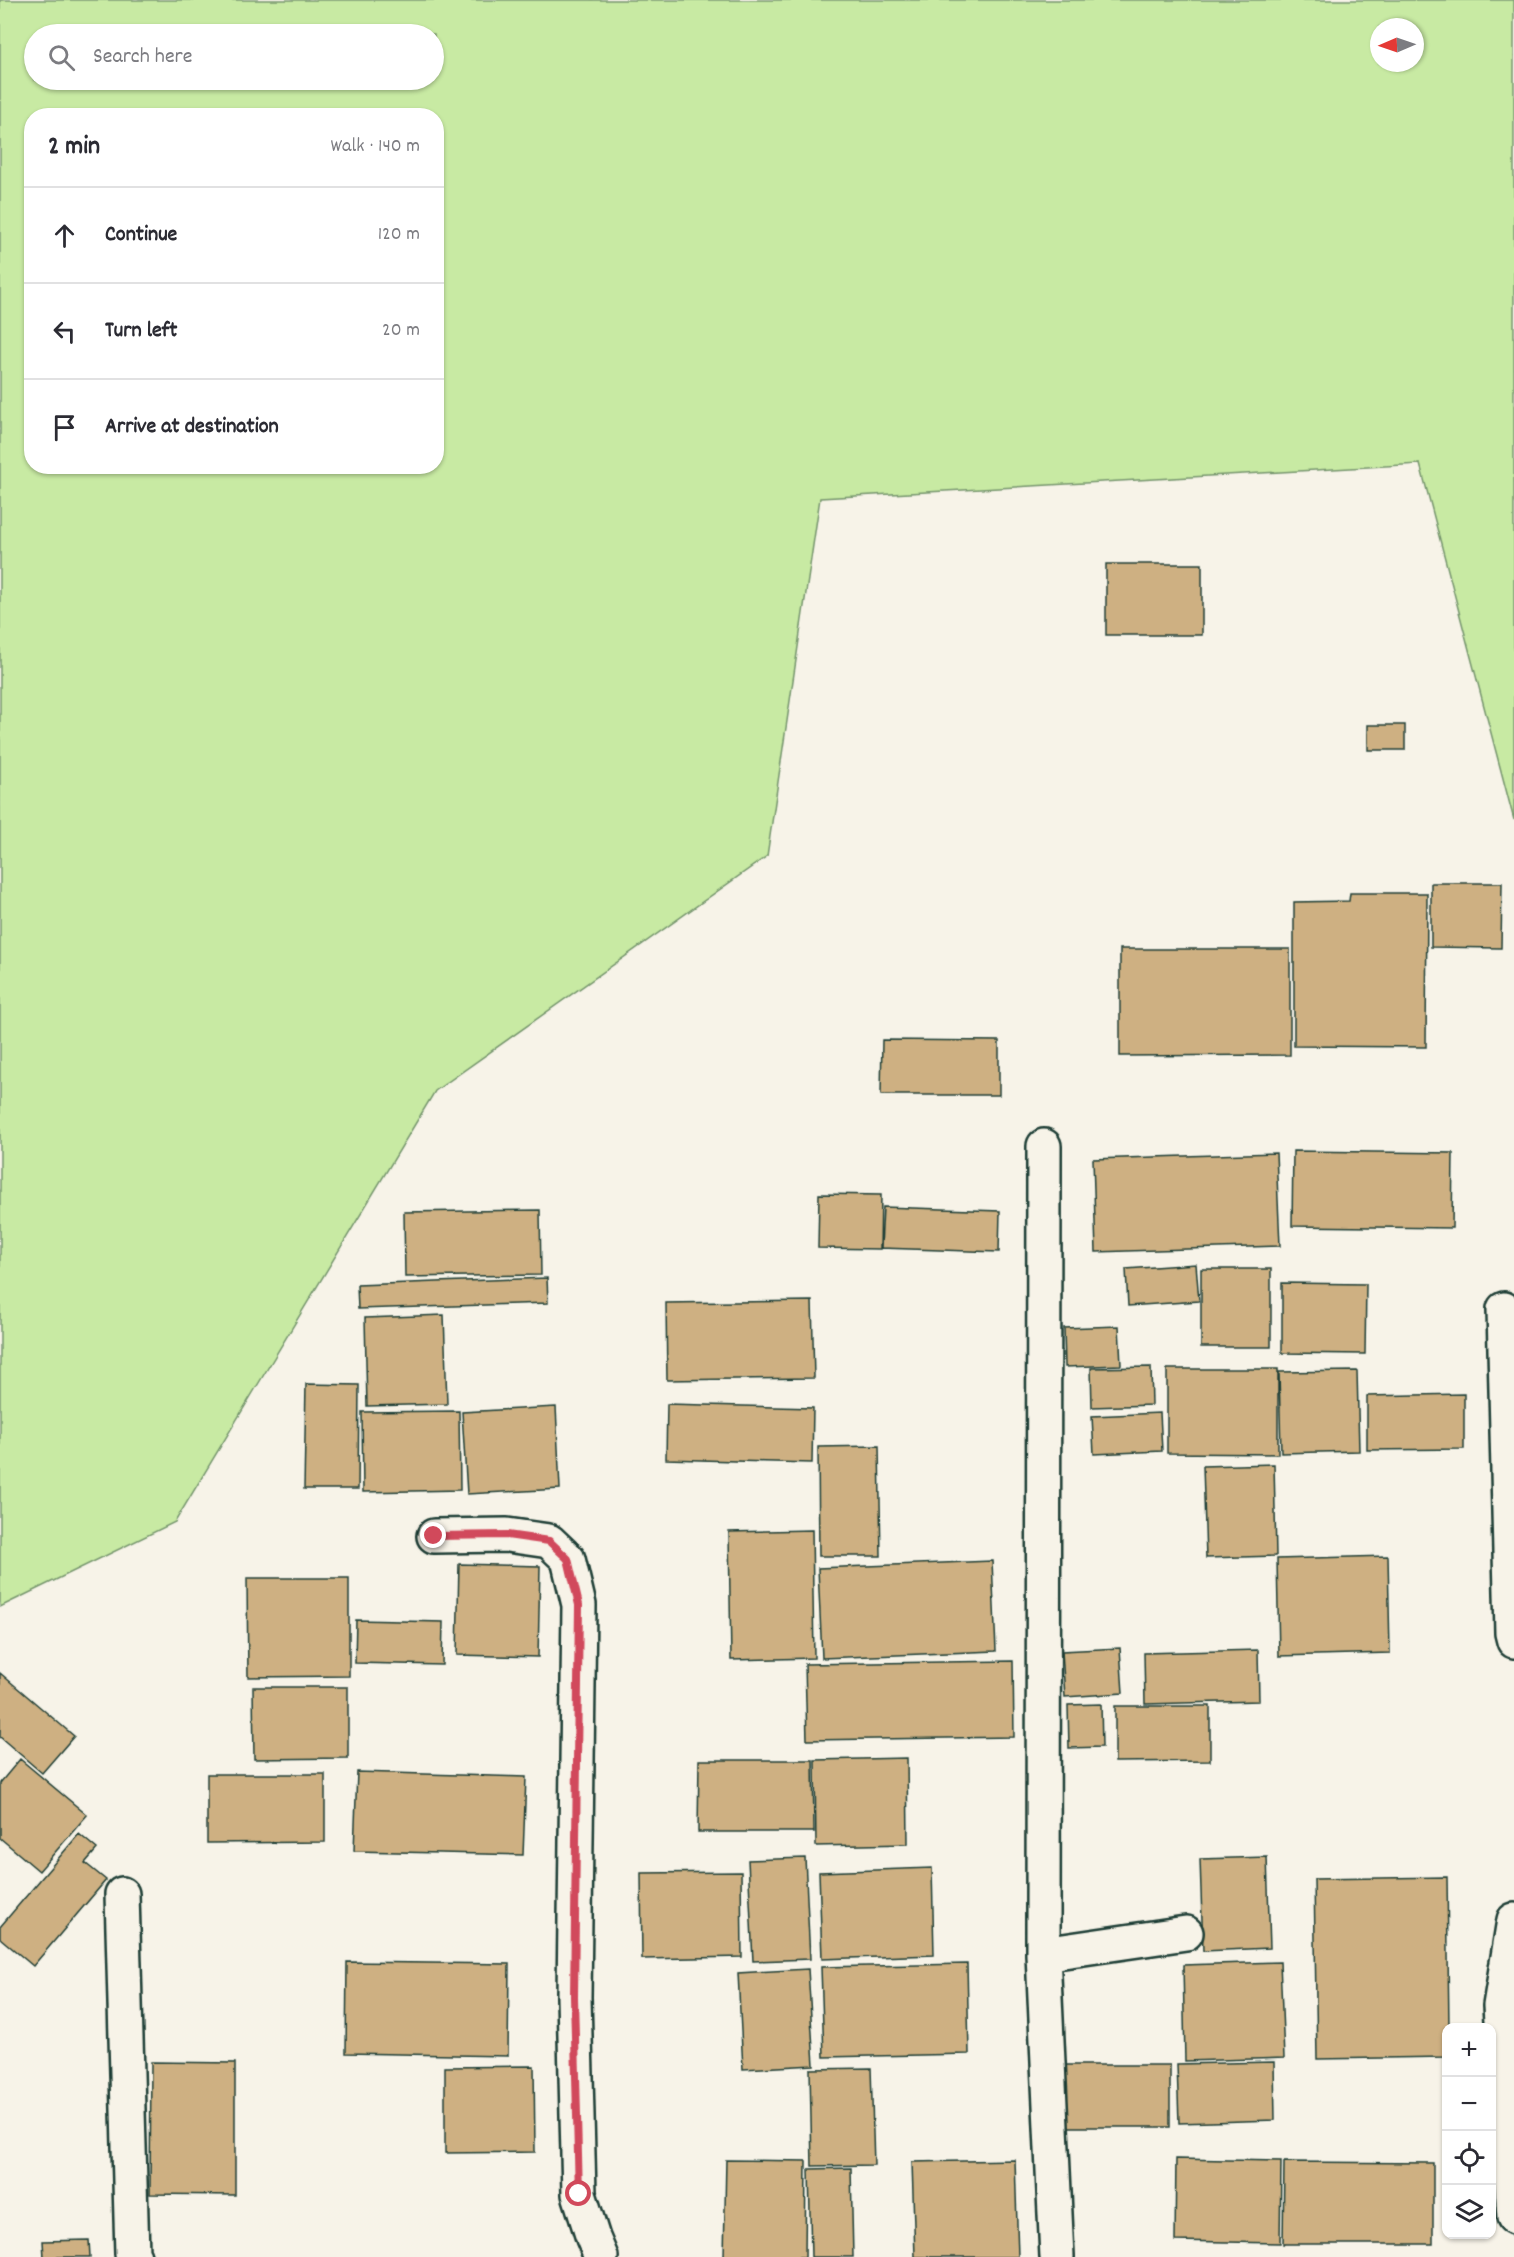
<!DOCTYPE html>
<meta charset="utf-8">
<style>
body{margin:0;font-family:Dekko,sans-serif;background:#f7f7f7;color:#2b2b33}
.controls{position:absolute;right:18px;bottom:18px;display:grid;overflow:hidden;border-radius:12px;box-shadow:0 2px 4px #0004}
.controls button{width:54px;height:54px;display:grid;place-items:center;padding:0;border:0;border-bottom:2px solid #e1e1e2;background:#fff;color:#2b2b33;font:30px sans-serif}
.compass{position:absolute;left:1370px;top:18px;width:54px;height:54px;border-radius:50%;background:#fff;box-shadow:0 2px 4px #0004;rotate:268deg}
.stop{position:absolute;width:18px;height:18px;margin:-14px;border:4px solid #d1495b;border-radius:50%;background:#fff}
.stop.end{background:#d1495b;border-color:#fff;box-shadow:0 2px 6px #0008}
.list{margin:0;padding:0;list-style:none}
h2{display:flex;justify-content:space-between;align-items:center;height:78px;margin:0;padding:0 24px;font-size:26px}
h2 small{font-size:20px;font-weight:400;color:#7c7c81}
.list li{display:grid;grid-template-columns:39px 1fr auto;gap:18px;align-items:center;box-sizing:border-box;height:96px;padding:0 24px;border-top:2px solid #e1e1e2}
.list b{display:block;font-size:22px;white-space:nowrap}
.list em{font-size:20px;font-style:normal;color:#7c7c81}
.icon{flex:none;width:33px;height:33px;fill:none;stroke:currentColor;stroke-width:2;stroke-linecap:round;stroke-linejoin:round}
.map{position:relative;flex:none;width:1514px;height:2257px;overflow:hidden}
.search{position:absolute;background:#fff;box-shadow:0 2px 4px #0004;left:24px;top:24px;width:420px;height:66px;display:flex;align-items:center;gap:15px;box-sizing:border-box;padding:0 21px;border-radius:33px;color:#7c7c81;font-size:22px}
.panel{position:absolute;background:#fff;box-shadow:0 2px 4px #0004;left:24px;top:108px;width:420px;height:366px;border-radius:24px}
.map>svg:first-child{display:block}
.green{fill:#c8eaa3;stroke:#74946c;stroke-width:1.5;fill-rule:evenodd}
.building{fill:#ceb082;stroke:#1f3d34;stroke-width:1.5}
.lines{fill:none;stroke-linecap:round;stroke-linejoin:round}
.street-casing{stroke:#1f3d34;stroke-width:38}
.street{stroke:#f7f3e8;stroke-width:33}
.route{stroke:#d1495b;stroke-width:8}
</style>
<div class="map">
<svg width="1514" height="2257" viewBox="0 0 1514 2257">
<rect width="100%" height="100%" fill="#f7f3e8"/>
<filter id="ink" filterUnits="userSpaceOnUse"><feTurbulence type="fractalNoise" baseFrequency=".0167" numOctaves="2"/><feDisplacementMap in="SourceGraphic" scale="12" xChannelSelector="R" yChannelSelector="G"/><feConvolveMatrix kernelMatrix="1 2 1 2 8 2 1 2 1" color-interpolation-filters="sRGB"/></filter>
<g filter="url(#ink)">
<path class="green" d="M0 0H1514V820L1420 464 820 498 767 856 435 1091 175 1522 0 1607ZM1379 27H1415V63H1379ZM34 34H434V80H34ZM32 116H436V466H32Z"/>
<path class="building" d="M1106 564H1202V635H1106Z
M1368 725H1405V750H1368Z
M1431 883H1502L1501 948 1431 947Z
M1350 893H1427L1426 1047 1294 1046V902L1349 901Z
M1120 949H1290V1055L1120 1056Z
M882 1040 999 1041V1095H881Z
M1293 1151 1453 1153 1452 1228 1292 1226Z
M1276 1153 1280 1246 1096 1252 1093 1159Z
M819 1194 881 1195 880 1249 818 1248Z
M883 1207 1000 1211 999 1252 881 1248Z
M540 1210 541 1275 405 1277 404 1212Z
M1196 1264 1199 1301 1128 1306 1126 1269Z
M1201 1269H1271V1347H1201Z
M547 1278 548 1303 358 1309 357 1285Z
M1282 1283 1366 1284 1365 1354 1282 1353Z
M812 1301 814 1378 667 1380 666 1303Z
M444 1315 447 1404 367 1406 365 1318Z
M1119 1326 1121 1365 1065 1367 1064 1328Z
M1151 1367 1152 1405 1092 1407 1091 1368Z
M1167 1369H1278V1454L1167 1453Z
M1357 1371 1359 1451 1281 1453 1279 1372Z
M306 1384 359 1385 358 1489H304Z
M1464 1394V1449L1367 1450V1396Z
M667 1404 813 1408 812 1463 666 1459Z
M556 1407 560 1489 467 1494 462 1412Z
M459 1411 460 1490 363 1492 362 1412Z
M1160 1413 1162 1451 1094 1454 1092 1416Z
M879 1446 881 1556H819L818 1447Z
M1274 1464 1276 1556 1206 1558 1203 1466Z
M812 1530 814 1658 731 1660 729 1532Z
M1388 1556 1390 1653 1279 1656 1277 1559Z
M992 1561 996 1651 822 1658 818 1568Z
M459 1564 540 1566 538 1657 457 1655Z
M247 1578H349V1676L248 1677Z
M356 1620 443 1622 442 1665 355 1663Z
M1120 1648 1123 1693 1065 1697 1062 1651Z
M1258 1650 1259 1701 1145 1704 1144 1653Z
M1013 1661 1014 1737 807 1740 805 1664Z
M0 1673 74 1736 42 1773 0 1737Z
M253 1687H348V1758L254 1759Z
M1101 1704 1102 1747 1069 1748 1068 1705Z
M1115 1706H1210V1761L1115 1762Z
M907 1758 908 1844 816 1846 815 1760Z
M20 1759 87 1815 39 1871 0 1838V1783Z
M699 1760H813L814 1832H698Z
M357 1772 526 1777 523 1855 354 1851Z
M207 1774H325V1842L207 1843Z
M79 1834 97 1849 85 1863 106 1880 33 1966 0 1938V1927Z
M1267 1857 1270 1948 1203 1951 1200 1859Z
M805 1858 810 1959 753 1961 748 1860Z
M932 1868 934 1955 822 1959 819 1872Z
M741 1872 742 1957 642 1959 641 1873Z
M1447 1877 1449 2028H1446V2057L1317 2059 1314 1879Z
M347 1962 509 1964 508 2056 346 2053Z
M1280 1962 1284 2058 1185 2061 1183 1965Z
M967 1964 969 2054 824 2057 821 1967Z
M808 1969 814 2065 743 2069 738 1973Z
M151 2062 235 2063V2195L150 2194Z
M1274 2062 1275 2120 1179 2123 1177 2064Z
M1060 2065H1170V2127H1060Z
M534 2066 535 2152 445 2153V2067Z
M871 2068 874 2165 812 2166 810 2069Z
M1176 2159 1281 2161 1280 2243 1175 2241Z
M726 2160 806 2161 805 2257H724Z
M1015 2160 1018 2257H915L912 2162Z
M1284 2162 1433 2163V2244H1283Z
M851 2168 853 2257H811L809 2169Z
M89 2240 90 2257H44L43 2241Z"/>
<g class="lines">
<g class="street-casing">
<path id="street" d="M1044 1146 1043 1954 1057 2257
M1504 1309 1512 1633 1514 1641
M434 1536 507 1535 549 1541 568 1559 579 1605 574 1997 579 2194 593 2238 601 2257
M122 1894 132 2254 134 2257
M1514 1920 1500 2006 1514 2217
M1043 1954 1186 1933"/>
</g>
<use href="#street" class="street"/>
</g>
</g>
<g class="lines" filter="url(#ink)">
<path class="route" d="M434 1536 507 1535 549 1541 568 1559 579 1605 574 1997 579 2194"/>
</g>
</svg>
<div class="controls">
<button>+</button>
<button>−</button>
<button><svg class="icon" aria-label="locate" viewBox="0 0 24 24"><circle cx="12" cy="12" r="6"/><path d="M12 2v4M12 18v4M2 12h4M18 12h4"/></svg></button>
<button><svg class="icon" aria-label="layers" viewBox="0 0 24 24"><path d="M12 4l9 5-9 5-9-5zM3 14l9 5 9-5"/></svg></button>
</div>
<svg class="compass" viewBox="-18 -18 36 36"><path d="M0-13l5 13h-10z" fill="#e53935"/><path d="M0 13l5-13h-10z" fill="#7c7c81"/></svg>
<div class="stop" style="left:579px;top:2194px"></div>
<div class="stop end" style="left:434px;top:1536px"></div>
<div class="search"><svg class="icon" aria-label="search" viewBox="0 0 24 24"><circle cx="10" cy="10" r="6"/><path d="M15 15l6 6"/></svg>Search here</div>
<section class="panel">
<h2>2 min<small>Walk · 140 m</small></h2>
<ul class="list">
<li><svg class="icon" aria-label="ahead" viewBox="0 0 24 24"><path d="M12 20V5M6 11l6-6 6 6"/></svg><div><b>Continue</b></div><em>120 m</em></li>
<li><svg class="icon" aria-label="left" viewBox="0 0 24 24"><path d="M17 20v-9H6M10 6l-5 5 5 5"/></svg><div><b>Turn left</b></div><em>20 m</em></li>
<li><svg class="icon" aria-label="arrive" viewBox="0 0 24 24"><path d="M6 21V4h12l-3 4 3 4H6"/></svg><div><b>Arrive at destination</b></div></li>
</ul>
</section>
</div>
